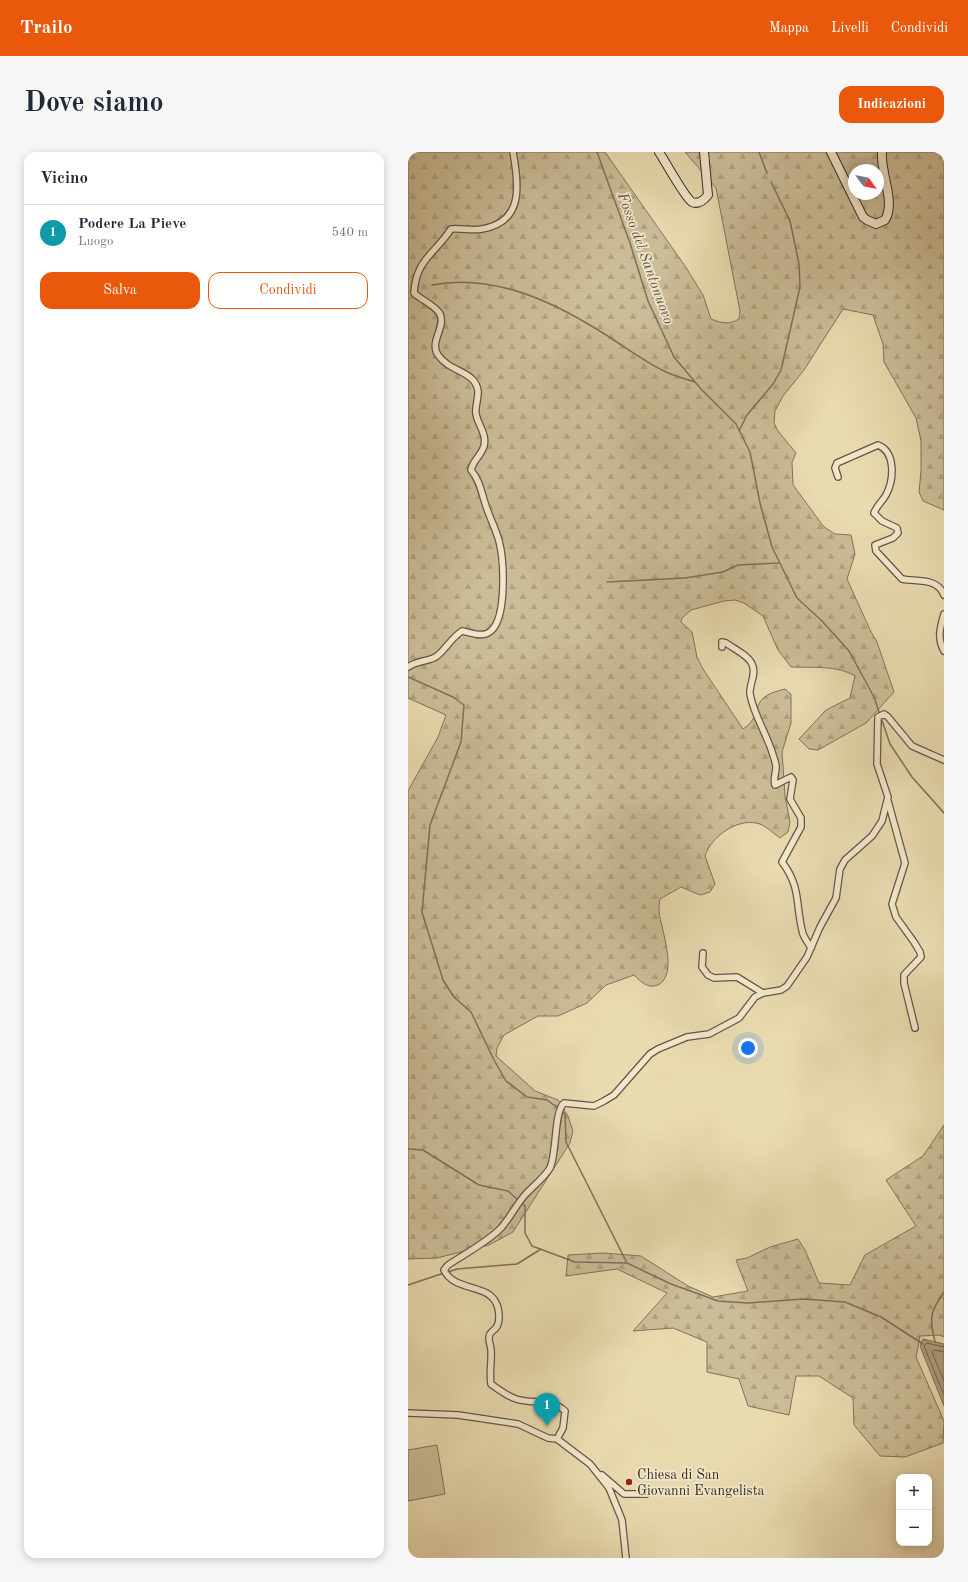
<!DOCTYPE html>
<html lang="it">
<meta charset="utf-8">
<style>
body{margin:0;font-family:"Old Standard TT",serif;background:#f6f6f7;color:#1f2937}
.controls{position:absolute;right:12px;bottom:12px;display:grid;overflow:hidden;border-radius:8px;box-shadow:0 2px 10px #0003}
.controls button{width:36px;height:36px;display:grid;place-items:center;padding:0;border:0;border-bottom:1px solid #e0e1e3;background:#fff;color:#1f2937;font:20px sans-serif}
.compass{position:absolute;left:440px;top:12px;width:36px;height:36px;border-radius:50%;background:#fff;box-shadow:0 2px 10px #0003;rotate:123deg}
.you{position:absolute;left:340px;top:896px;width:14px;height:14px;margin:-10px;border:3px solid #fff;border-radius:50%;background:#1a73e8;box-shadow:0 0 0 6px #1a73e833}
.badge{display:grid;place-items:center;width:26px;height:26px;border-radius:50%;background:#ea580c;color:#fff;font-size:13px;font-weight:700}
.pin{position:absolute;translate:-50% -33px;filter:drop-shadow(0 1px 2px #0008)}
.pin::after{content:'';position:absolute;top:21px;width:14px;height:12px;background:inherit;clip-path:polygon(0 0,100% 0,50% 100%)}
.list{margin:0;padding:0;list-style:none}
h2{display:flex;justify-content:space-between;align-items:center;height:52px;margin:0;padding:0 16px;font-size:17px}
h2 small{font-size:13px;font-weight:400;color:#747a83}
.list li{display:grid;grid-template-columns:26px 1fr auto;gap:12px;align-items:center;box-sizing:border-box;height:56px;padding:0 16px;border-top:1px solid #e0e1e3}
.list b{display:block;font-size:15px;white-space:nowrap}
.list p{margin:0;font-size:13px;white-space:nowrap;color:#747a83}
.list em{font-size:13px;font-style:normal;color:#747a83}
.actions{display:flex;gap:8px;padding:12px 16px}
.actions a{flex:1;padding:9px 0;border:1px solid #ea580c;border-radius:12px;text-align:center;font-size:14px;color:#ea580c}
.actions .main{background:#ea580c;color:#fff}
.map{position:relative;flex:none;width:536px;height:1406px;overflow:hidden;border-radius:12px}
header{display:flex;align-items:center;gap:24px;box-sizing:border-box;height:56px;padding:0 20px;background:#ea580c;color:#fff}
header strong{font-size:19px}
nav{display:flex;gap:22px;margin-inline-start:auto;font-size:14px}
.intro{display:flex;align-items:center;justify-content:space-between;box-sizing:border-box;height:96px;padding:0 24px}
h1{margin:0;font-size:28px}
.button{padding:10px 18px;border-radius:12px;background:#ea580c;color:#fff;font-size:14px;font-weight:700}
main{display:flex;gap:24px;padding:0 24px}
aside{flex:1;background:#fff;border-radius:12px;box-shadow:0 2px 10px #0003}
.map>svg:first-child{display:block}
.forest{fill:url(#forest-firs);stroke:#82735c;fill-rule:evenodd}
.green{fill:#cbbd98;stroke:#82735c}
.water{fill:#ae9e7f;stroke:#806f59}
.lines{fill:none;stroke-linecap:round;stroke-linejoin:round}
.shore{stroke:#746450;stroke-width:1}
.stream{stroke:#806f59;stroke-width:1.5}
.minor-casing{stroke:#665645;stroke-width:8}
.secondary-casing{stroke:#3a2921;stroke-width:10}
.minor{stroke:#f1e8cc;stroke-width:5.5}
.secondary{stroke:#f1e8cc;stroke-width:8}
.poi-dot{fill:#8f2418;stroke:#f1e8cc;stroke-width:1.5}
.labels{text-anchor:middle;stroke-width:3.5;stroke-linejoin:round;paint-order:stroke}
.poi-label{font-size:14px;fill:#3a2921;stroke:#f1e8cc;text-anchor:start}
.water-label{font-size:15px;font-style:italic;fill:#5d4c3d;stroke:#f1e8cc}
</style>
<header>
<strong>Trailo</strong>
<nav><a>Mappa</a><a>Livelli</a><a>Condividi</a></nav>
</header>
<div class="intro"><h1>Dove siamo</h1><a class="button">Indicazioni</a></div>
<main>
<aside>
<h2>Vicino<small></small></h2>
<ul class="list">
<li><span class="badge" style="background:#0f9aa8">1</span><div><b>Podere La Pieve</b><p>Luogo</p></div><em>540 m</em></li>
</ul>
<div class="actions"><a class="main">Salva</a><a>Condividi</a></div>
</aside>
<div class="map">
<svg width="536" height="1406" viewBox="0 0 536 1406">
<defs>
<pattern id="forest-firs" width="22" height="20" patternUnits="userSpaceOnUse"><rect width="22" height="20" fill="#cbbd98"/><path d="M5 1l3.5 6h-7zM16 11l3.5 6h-7z" fill="#afa283"/></pattern>
</defs>
<rect width="100%" height="100%" fill="#e9dbb0"/>
<filter id="stains"><feTurbulence type="fractalNoise" baseFrequency=".005" numOctaves="4"/><feColorMatrix values="0 0 0 0 .2 0 0 0 0 .09 0 0 0 0 .02 0 0 0 .5 -.17"/></filter>
<radialGradient id="worn" r=".72"><stop offset=".6" stop-color="#630" stop-opacity="0"/><stop offset="1" stop-color="#630" stop-opacity=".3"/></radialGradient>
<path class="forest" d="M0 0H197L277 114 295 143 303 167C313 171 321 173 331 167L332 159 308 36 277 0H536V358L515 349 511 340 513 319V289L508 266 476 210 475 192 465 163 435 157 396 218 375 244 367 259 366 271 370 279 388 301 384 310 385 333 416 375 427 382 443 383 447 402 439 427 463 480 469 490 486 540 458 571 410 598 401 597 391 587 418 558 442 546 447 524C429 513 404 516 383 515L370 498 355 464 336 451 327 448 316 449 283 458 274 466 273 470 284 480 289 505 295 517 335 577C348 569 345 562 352 550 357 542 369 539 377 537L383 542V571L374 600 377 644 382 670 380 680 372 686C365 681 356 672 348 671 328 667 303 685 297 704L307 732 302 740 292 743 273 735 252 747C251 751 251 756 251 760 253 777 271 822 250 833 240 837 233 830 226 823L198 833 179 851 150 864H130L96 883 89 896 88 904 127 939 150 948 160 964 165 979 162 991 105 1080 81 1093 29 1106 0 1107V639L30 585 38 563 0 546ZM446 18H470V42H446Z
M536 973V1185L531 1183 512 1184 508 1205 536 1269 535 1291 497 1305 472 1304 446 1273 445 1246 411 1224H388L381 1263 340 1254 331 1227 299 1220V1190L265 1176 225 1179 259 1141 209 1117 158 1124 160 1103 195 1101 233 1104 280 1134 305 1145 340 1139 328 1108 339 1106 362 1095 390 1087 397 1098 411 1131 442 1133 457 1103 508 1074 478 1028 515 1004Z"/>
<path class="green" d="M29 1293 37 1342 0 1349V1298Z"/>
<path class="water" d="M515 1187 536 1192V1254L512 1194Z"/>
<g class="lines">
<path class="shore" d="M536 1195 519 1191 516 1194 536 1243
M536 1200 526 1198 524 1200 536 1229"/>
<path class="stream" d="M189 0 222 91 240 149 266 205 293 237 328 272 342 300 352 351 364 395 389 446 414 469 441 499 466 545 482 592 504 625 536 661
M351 0 359 21
M24 133C78 122 135 145 180 172 207 187 231 207 258 220 267 224 277 227 287 230
M331 279 339 263 365 232 373 218 392 135 391 112 382 69 363 30
M199 430 277 426 315 420 330 413 371 411
M0 525 45 545 56 553 53 590 22 673 14 760 35 828 46 845 63 860 86 908 98 929 119 945 139 948 150 956
M153 958 157 962 158 990 219 1111 263 1132 310 1149 340 1151 395 1147 437 1150 473 1165 515 1192
M0 997 15 998 71 1033 100 1039 110 1048
M113 1050 117 1054V1081L124 1094 167 1110 218 1111
M40 1120 49 1117 109 1112 133 1097
M0 1133 36 1121
M527 1190C521 1166 522 1160 536 1140"/>
<g class="minor-casing">
<path id="minor" d="M430 325 427 316 429 311 470 293C488 300 486 328 478 343 474 350 469 353 466 361L474 369 489 376 490 381 485 386 467 393 468 399 494 427C508 430 529 425 536 443
M536 462C532 476 529 486 536 499
M314 495V490L318 491C326 497 340 503 344 512 349 522 341 532 342 542 346 564 359 582 365 603 366 606 368 611 368 615 368 621 365 627 367 633L383 625 385 628 382 647 393 666V675L374 710C394 736 387 754 395 782 397 787 401 792 403 796
M0 515C9 508 21 510 29 504 39 496 43 486 54 479 64 481 75 486 83 479 99 465 96 408 91 389 88 378 83 368 79 357 74 344 73 330 63 318 65 308 73 304 76 294 79 282 70 273 68 262 66 251 76 239 64 227 55 218 40 217 30 203 21 190 38 175 32 162 27 153 13 148 6 141 8 107 27 102 43 77 54 76 64 79 74 77 116 70 111 33 105 0
M480 649 497 711 484 752 488 765 506 790 512 800 513 805 496 823V831L507 876
M295 801 294 815 300 823 306 826 329 825 355 841
M0 1261 50 1263 110 1272 140 1286 149 1287 182 1312 201 1336 214 1368 218 1406
M149 1287 155 1276 157 1259C145 1247 124 1252 108 1247 99 1244 91 1238 83 1232 81 1220 84 1210 83 1198 83 1193 79 1187 82 1182 83 1180 86 1178 88 1176 93 1169 91 1155 87 1149 77 1132 46 1139 36 1118L40 1113C58 1101 78 1091 93 1076 102 1066 108 1053 117 1043 124 1035 136 1026 142 1016 149 1001 146 959 156 951L186 954 196 949 206 943 242 902 250 897 279 885 301 882 331 866 347 845 355 841 373 838 379 834 399 805 412 775 428 746 432 717 437 708 464 684 474 669 480 645 469 612 470 565 476 562 480 565 504 594 536 608
M194 1323 216 1342H238"/>
</g>
<g class="secondary-casing">
<path id="secondary" d="M251 0C257 9 277 46 284 50 291 53 296 48 300 43L296 0
M423 0 455 65 459 68 468 72 477 68C488 50 472 21 474 0"/>
</g>
<use href="#minor" class="minor"/>
<use href="#secondary" class="secondary"/>
</g>
<circle class="poi-dot" cx="221" cy="1330" r="4"/>
<g class="labels">
<g class="poi-label">
<text x="229" y="1327">Chiesa di San<tspan x="229" dy="16">Giovanni Evangelista</tspan></text>
</g>
<g class="water-label">
<text transform="translate(238 106) rotate(70)" y="5">Fosso del Santonuovo</text>
</g>
</g>
<rect width="100%" height="100%" filter="url(#stains)"/>
<rect width="100%" height="100%" fill="url(#worn)"/>
</svg>
<div class="controls">
<button>+</button>
<button>−</button>
</div>
<svg class="compass" viewBox="-18 -18 36 36"><path d="M0-13l5 13h-10z" fill="#e53935"/><path d="M0 13l5-13h-10z" fill="#747a83"/></svg>
<div class="you"></div>
<div class="pin badge" style="left:139px;top:1274px;background:#0f9aa8">1</div>
</div>
</main>
